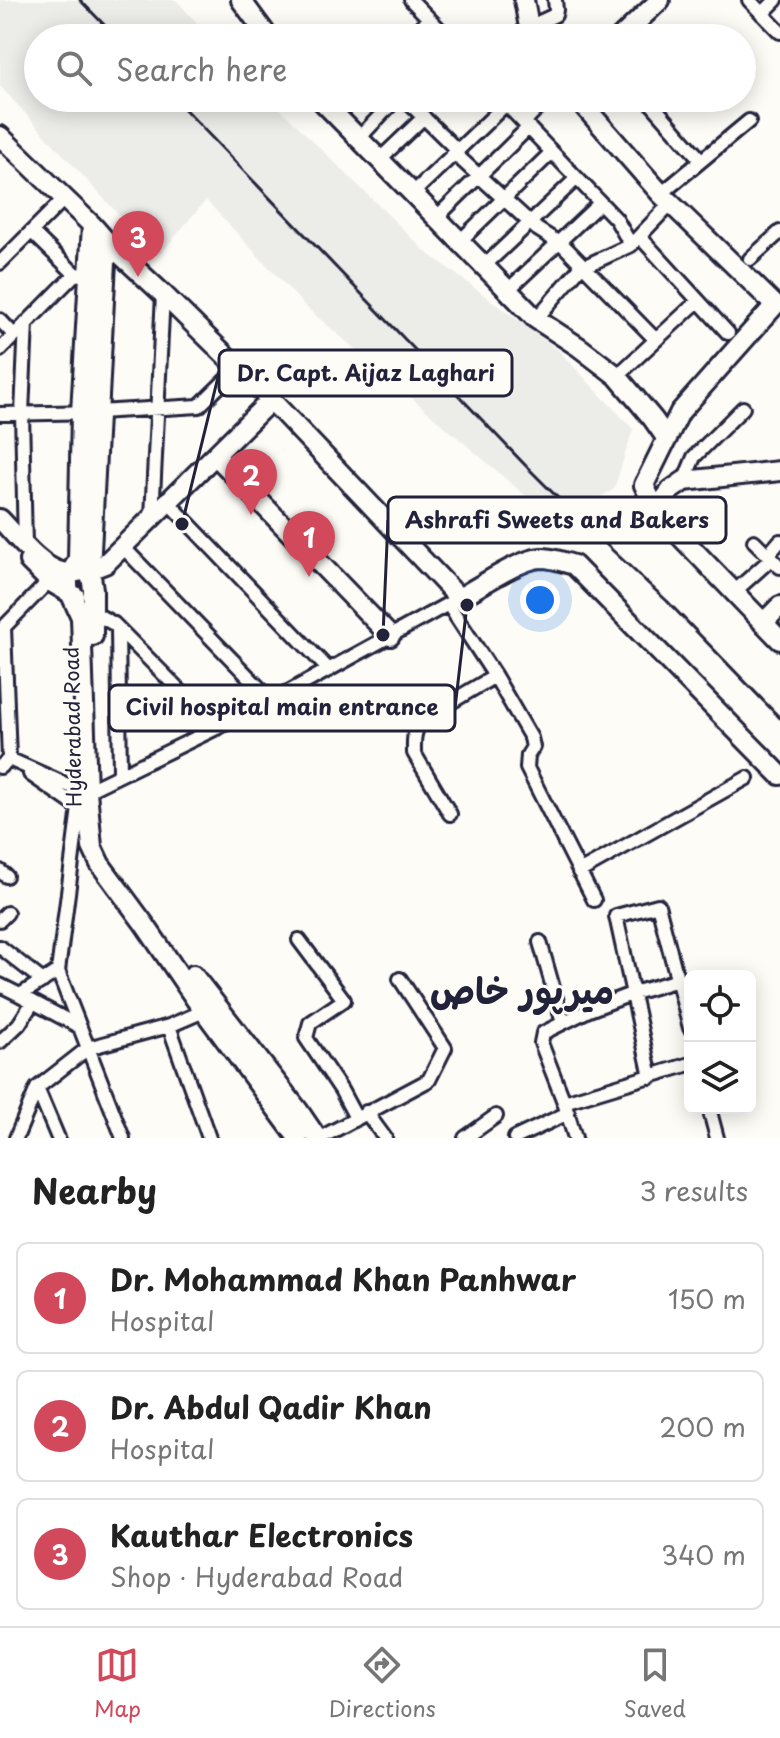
<!DOCTYPE html>
<meta charset="utf-8">
<style>
body{margin:0;font-family:"Playpen Sans","Playpen Sans Arabic",sans-serif;background:#f6f6f6;color:#222}
.controls{position:absolute;right:24px;bottom:24px;display:grid;overflow:hidden;border-radius:12px;box-shadow:0 4px 20px #0003}
.controls button{width:72px;height:72px;display:grid;place-items:center;padding:0;border:0;border-bottom:2px solid #e0e0e0;background:#fff;color:#222;font:40px sans-serif}
.you{position:absolute;left:540px;top:600px;width:28px;height:28px;margin:-20px;border:6px solid #fff;border-radius:50%;background:#1a73e8;box-shadow:0 0 0 12px #1a73e833}
.badge{display:grid;place-items:center;width:52px;height:52px;border-radius:50%;background:#d1495b;color:#fff;font-size:26px;font-weight:700}
.pin{position:absolute;translate:-50% -66px;filter:drop-shadow(0 2px 4px #0008)}
.pin::after{content:'';position:absolute;top:42px;width:28px;height:24px;background:inherit;clip-path:polygon(0 0,100% 0,50% 100%)}
.list{margin:0;padding:0;list-style:none}
h2{display:flex;justify-content:space-between;align-items:center;height:104px;margin:0;padding:0 32px;font-size:34px}
h2 small{font-size:26px;font-weight:400;color:#767676}
.list li{display:grid;grid-template-columns:52px 1fr auto;gap:24px;align-items:center;box-sizing:border-box;height:112px;margin:0 16px 16px;padding:0 16px;border:2px solid #e0e0e0;border-radius:12px}
.list b{display:block;font-size:30px;white-space:nowrap}
.list p{margin:0;font-size:26px;white-space:nowrap;color:#767676}
.list em{font-size:26px;font-style:normal;color:#767676}
.icon{flex:none;width:44px;height:44px;fill:none;stroke:currentColor;stroke-width:2;stroke-linecap:round;stroke-linejoin:round}
.map{position:relative;flex:none;width:780px;height:1138px;overflow:hidden}
.search{position:absolute;background:#fff;box-shadow:0 4px 20px #0003;left:24px;right:24px;top:24px;height:88px;display:flex;align-items:center;gap:20px;box-sizing:border-box;padding:0 28px;border-radius:44px;color:#767676;font-size:30px}
.sheet{height:488px;background:#fff}
nav{display:flex;justify-content:space-around;align-items:center;box-sizing:border-box;height:112px;border-top:2px solid #e0e0e0;background:#fff;font-size:22px;color:#767676}
nav a{display:grid;justify-items:center;gap:4px}
nav .on{color:#d1495b}
.map>svg:first-child{display:block}
.built{fill:#ecece9}
.lines{fill:none;stroke-linecap:round;stroke-linejoin:round}
.street-casing{stroke:#22223b;stroke-width:18}
.secondary-casing{stroke:#22223b;stroke-width:24}
.street{stroke:#fdfcf7;stroke-width:12}
.secondary{stroke:#fdfcf7;stroke-width:18}
.rail{stroke:#22223b;stroke-width:3}
.labels{text-anchor:middle;stroke-width:6;stroke-linejoin:round;paint-order:stroke}
.street-label{font-size:20px;fill:#22223b;stroke:#fdfcf7}
.town-label{font-size:36px;font-weight:bold;fill:#22223b;stroke:#fdfcf7}
.leader{fill:none;stroke:#22223b;stroke-width:3}
.callout-dot{fill:#22223b;stroke:#fdfcf7;stroke-width:3}
.callout{fill:#fdfcf7;stroke:#22223b;stroke-width:3}
.callout-label{font-size:22px;text-anchor:middle;font-weight:bold;fill:#22223b}
</style>
<div class="map">
<svg width="780" height="1138" viewBox="0 0 780 1138">
<rect width="100%" height="100%" fill="#fdfcf7"/>
<filter id="ink" filterUnits="userSpaceOnUse"><feTurbulence type="fractalNoise" baseFrequency=".0125" numOctaves="2"/><feDisplacementMap in="SourceGraphic" scale="16" xChannelSelector="R" yChannelSelector="G"/><feConvolveMatrix kernelMatrix="1 2 1 2 8 2 1 2 1" color-interpolation-filters="sRGB"/></filter>
<g filter="url(#ink)">
<path class="built" d="M0 0H176L211 38H38V98H269L425 251 558 350 633 429 614 489 556 522 305 306 206 200 161 253 155 254 0 86Z"/>
<g class="lines">
<g class="street-casing">
<path id="street" d="M411 0 448 38
M749 0 780 32
M762 14 776 0
M529 27 555 15 556 10 555 0
M409 38 429 19
M404 98 457 150
M506 98V104L616 219 631 245
M650 98 651 103 701 160
M524 122 547 98
M358 139 397 98
M454 153 537 229 564 246 656 340
M379 160 424 117
M412 194 506 104
M661 194 749 121
M436 218 529 127
M32 232 75 274 83 275
M640 237 728 333
M459 242 552 152
M750 259 780 232
M0 263 64 199
M483 267 577 178
M507 291 600 203
M536 319 579 269 631 245 671 203
M0 320 14 335
M0 350 75 274
M617 376 698 301
M0 414 98 412 199 406 239 367
M684 481 694 457 743 408
M168 502 329 670
M152 517 163 294
M754 541 780 567
M25 545 22 413 26 323
M123 547 272 701
M768 555 780 541
M734 592 771 559
M448 604 495 676 531 738 533 747 528 755 527 768 594 900
M92 612 114 624 217 728
M118 628 120 774
M9 759 4 627 49 581
M0 767 9 759 81 791H87L272 701 459 598
M30 774 79 808
M450 814 414 753C414 744 413 734 418 727 427 714 479 686 495 676
M0 871 6 876
M579 872 747 778
M0 920 7 913
M299 940 344 1000 310 1023 306 1038 341 1090 356 1118
M540 942 563 1023
M0 947 43 981
M58 971 81 792
M0 985 20 995 58 971 88 1048 37 1088 16 1138
M20 995 80 1027
M169 1026 209 1138
M0 1042 19 1024 33 1002
M651 1077 616 916 658 905 690 1028
M37 1088 58 1138
M564 1102 690 1064
M709 1108 717 1138
M366 1112 385 1138
M123 1138 88 1048 169 1026 204 1011
M320 1138 429 1080 445 1048 400 979
M465 1138 496 1116
M515 1138 568 1113
M575 1138 564 1102 541 1043 543 1033 589 1010 634 993 678 980"/>
</g>
<g class="secondary-casing">
<path id="secondary" d="M241 0 269 38
M524 0 531 38
M620 38 660 0
M319 98 536 319 579 347 617 376 653 419 667 439
M577 98 661 194 775 305 680 412 644 485 656 511 780 640
M0 136 92 225 107 242 163 294 271 400
M92 225 81 412 78 559 68 579V588L81 617 87 791 92 847 100 864 145 925 196 1000 298 1138
M216 456 390 636
M656 511 671 490 684 481 780 471
M0 519C16 535 39 567 62 572 76 575 93 569 105 564L271 400 459 598C479 587 520 559 541 558 553 558 563 562 574 565L780 775
M29 561 49 581 75 596
M763 623 780 606
M93 636V589L90 570 107 242
M193 975 298 1110 317 1138"/>
</g>
<use href="#street" class="street"/>
<use href="#secondary" class="secondary"/>
<path class="rail" d="M80 0 117 38
M174 98 527 467 582 522 667 601 780 718"/>
</g>
</g>
<g class="labels">
<g class="street-label">
<text transform="translate(73 727) rotate(-91)" y="7">Hyderabad Road</text>
</g>
<g class="town-label">
<text x="522" y="1004">میرپور خاص</text>
</g>
</g>
<path class="leader" d="M182 524L219 373M383 635L388 520M467 605L455 708"/>
<g class="callout-dot">
<circle cx="182" cy="524" r="8"/>
<circle cx="383" cy="635" r="8"/>
<circle cx="467" cy="605" r="8"/>
</g>
<g class="callout">
<rect x="219" y="350" width="293" height="46" rx="8"/>
<rect x="388" y="497" width="338" height="46" rx="8"/>
<rect x="109" y="685" width="346" height="46" rx="8"/>
</g>
<g class="callout-label">
<text x="366" y="381">Dr. Capt. Aijaz Laghari</text>
<text x="557" y="528">Ashrafi Sweets and Bakers</text>
<text x="282" y="715">Civil hospital main entrance</text>
</g>
</svg>
<div class="controls">
<button><svg class="icon" aria-label="locate" viewBox="0 0 24 24"><circle cx="12" cy="12" r="6"/><path d="M12 2v4M12 18v4M2 12h4M18 12h4"/></svg></button>
<button><svg class="icon" aria-label="layers" viewBox="0 0 24 24"><path d="M12 4l9 5-9 5-9-5zM3 14l9 5 9-5"/></svg></button>
</div>
<div class="you"></div>
<div class="pin badge" style="left:309px;top:577px">1</div>
<div class="pin badge" style="left:251px;top:515px">2</div>
<div class="pin badge" style="left:138px;top:277px">3</div>
<div class="search"><svg class="icon" aria-label="search" viewBox="0 0 24 24"><circle cx="10" cy="10" r="6"/><path d="M15 15l6 6"/></svg>Search here</div>
</div>
<section class="sheet">
<h2>Nearby<small>3 results</small></h2>
<ul class="list">
<li><span class="badge">1</span><div><b>Dr. Mohammad Khan Panhwar</b><p>Hospital</p></div><em>150 m</em></li>
<li><span class="badge">2</span><div><b>Dr. Abdul Qadir Khan</b><p>Hospital</p></div><em>200 m</em></li>
<li><span class="badge">3</span><div><b>Kauthar Electronics</b><p>Shop · Hyderabad Road</p></div><em>340 m</em></li>
</ul>
</section>
<nav>
<a class="on"><svg class="icon" aria-label="map" viewBox="0 0 24 24"><path d="M3 6l6-2 6 2 6-2v14l-6 2-6-2-6 2zM9 4v14M15 6v14"/></svg>Map</a>
<a><svg class="icon" aria-label="directions" viewBox="0 0 24 24"><path d="M12 3l9 9-9 9-9-9zM9 14v-3h6M13 9l2 2-2 2"/></svg>Directions</a>
<a><svg class="icon" aria-label="saved" viewBox="0 0 24 24"><path d="M7 4h10v16l-5-4-5 4z"/></svg>Saved</a>
</nav>
